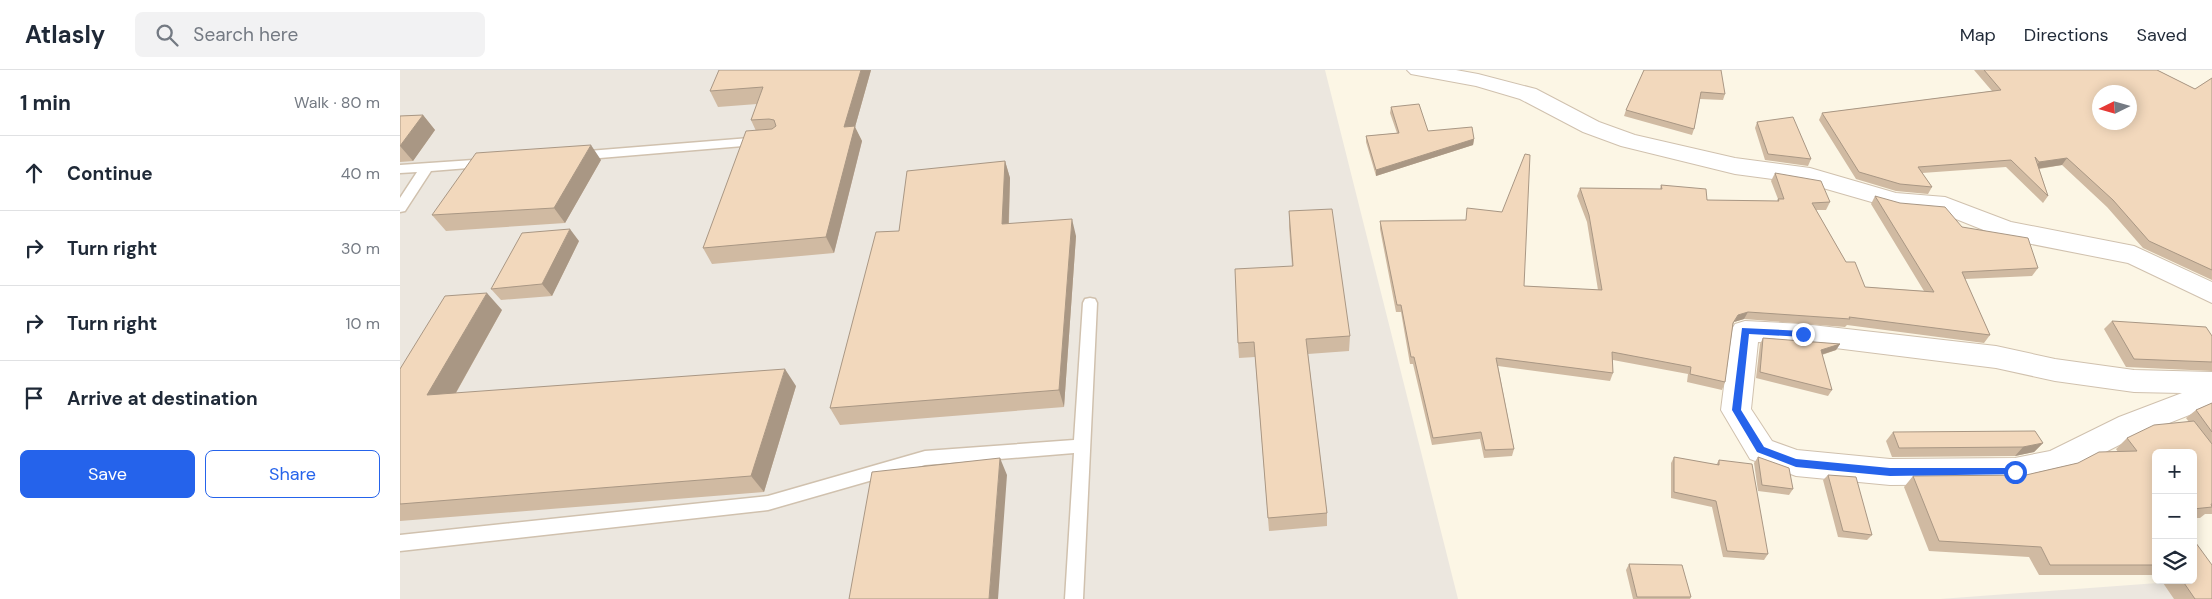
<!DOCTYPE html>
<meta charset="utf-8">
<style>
body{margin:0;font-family:"DM Sans",sans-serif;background:#f2f2f3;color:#1f2937}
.controls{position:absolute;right:15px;bottom:15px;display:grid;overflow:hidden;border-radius:8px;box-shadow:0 2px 12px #0003}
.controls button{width:45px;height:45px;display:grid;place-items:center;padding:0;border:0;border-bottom:1px solid #e0e1e3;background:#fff;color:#1f2937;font:25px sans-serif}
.compass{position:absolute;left:1692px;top:15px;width:45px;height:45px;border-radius:50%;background:#fff;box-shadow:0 2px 12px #0003;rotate:265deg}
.stop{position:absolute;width:15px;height:15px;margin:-11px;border:4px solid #2563eb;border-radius:50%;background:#fff}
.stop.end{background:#2563eb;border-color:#fff;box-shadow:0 1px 5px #0008}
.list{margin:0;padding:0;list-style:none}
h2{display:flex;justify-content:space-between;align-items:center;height:65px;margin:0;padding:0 20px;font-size:21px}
h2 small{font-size:16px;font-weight:400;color:#747a83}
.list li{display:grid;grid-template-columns:32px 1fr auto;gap:15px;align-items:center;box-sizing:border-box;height:75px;padding:0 20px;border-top:1px solid #e0e1e3}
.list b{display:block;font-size:19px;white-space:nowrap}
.list em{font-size:16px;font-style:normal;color:#747a83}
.actions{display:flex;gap:10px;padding:15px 20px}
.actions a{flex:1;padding:11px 0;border:1px solid #2563eb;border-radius:8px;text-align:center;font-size:18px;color:#2563eb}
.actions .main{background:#2563eb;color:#fff}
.icon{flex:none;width:28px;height:28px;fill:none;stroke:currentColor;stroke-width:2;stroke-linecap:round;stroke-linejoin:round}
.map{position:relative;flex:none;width:1812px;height:529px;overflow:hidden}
header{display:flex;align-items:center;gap:30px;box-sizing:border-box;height:70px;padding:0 25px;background:#fff;border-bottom:1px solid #e0e1e3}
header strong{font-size:24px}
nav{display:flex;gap:28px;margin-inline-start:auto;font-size:18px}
.search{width:350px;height:45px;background:#f2f2f3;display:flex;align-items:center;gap:12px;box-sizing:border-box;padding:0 18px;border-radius:8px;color:#747a83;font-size:19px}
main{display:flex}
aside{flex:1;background:#fff}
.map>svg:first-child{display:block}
.industrial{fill:#ece7df}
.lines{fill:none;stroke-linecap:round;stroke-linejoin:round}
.lane-casing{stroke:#d0c1ae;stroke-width:3}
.street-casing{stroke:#d0c1ae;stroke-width:2}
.lane{fill:#fff;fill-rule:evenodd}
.street{fill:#fff;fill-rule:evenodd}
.wall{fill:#d0baa2}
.shaded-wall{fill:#a99784}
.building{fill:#f2d8bc;stroke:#a99784;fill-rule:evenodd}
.route{fill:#2563eb}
</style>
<header>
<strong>Atlasly</strong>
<div class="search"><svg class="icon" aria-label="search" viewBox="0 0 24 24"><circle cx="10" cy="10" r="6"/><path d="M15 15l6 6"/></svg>Search here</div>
<nav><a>Map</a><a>Directions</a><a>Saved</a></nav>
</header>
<main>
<aside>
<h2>1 min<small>Walk · 80 m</small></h2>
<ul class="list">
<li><svg class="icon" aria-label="ahead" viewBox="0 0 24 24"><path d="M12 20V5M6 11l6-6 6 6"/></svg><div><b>Continue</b></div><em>40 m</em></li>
<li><svg class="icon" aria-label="right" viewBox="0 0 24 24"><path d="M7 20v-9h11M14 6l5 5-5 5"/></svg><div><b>Turn right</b></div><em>30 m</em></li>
<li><svg class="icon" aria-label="right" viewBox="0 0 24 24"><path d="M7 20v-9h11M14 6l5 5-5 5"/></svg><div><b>Turn right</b></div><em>10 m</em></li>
<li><svg class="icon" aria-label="arrive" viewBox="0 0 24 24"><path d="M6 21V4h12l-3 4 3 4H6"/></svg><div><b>Arrive at destination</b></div></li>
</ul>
<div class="actions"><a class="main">Save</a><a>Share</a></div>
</aside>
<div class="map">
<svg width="1812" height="529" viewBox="0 0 1812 529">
<rect width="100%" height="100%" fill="#fcf6e5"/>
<path class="industrial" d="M0 0H925L1058 529H0Z
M1812 509V529H1540Z"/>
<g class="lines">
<g class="lane-casing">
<path id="lane" d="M362 67 366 68 368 71 366 74 176 90 170 86 176 82Z
M88 89 93 90 94 93 93 96 31 101 5 141 0 142V128L17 102 0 103V95Z
M690 228 695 229 697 233 683 529H665L674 383 525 395 368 440 0 481V465L368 426 525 381 674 370 683 233 685 229Z"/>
</g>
<g class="street-casing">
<path id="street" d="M1007 0H1056L1078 4 1136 19 1199 52 1235 65 1335 88 1410 98 1496 123 1545 127 1611 152 1734 176 1812 212V233L1728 193 1606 169 1541 143 1496 139 1409 114 1335 104 1221 76 1183 62 1120 29 1076 16 1011 4Z
M1345 251 1403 254 1596 276 1655 289 1734 300 1812 302V336L1739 365 1666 402 1615 414 1490 415 1396 406 1350 389 1321 340 1331 261 1335 254ZM1358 272 1403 274 1596 298 1655 311 1734 322 1782 323 1719 347 1650 381 1615 388 1490 389 1397 380 1372 371 1351 339Z"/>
</g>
<use href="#lane" class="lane"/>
<use href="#street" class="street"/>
</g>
<path class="wall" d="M471 0 455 57 462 71 434 183 312 194 303 178 356 61 351 50 357 34 318 37 310 21Z
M1244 0 1325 24 1323 30 1300 29 1294 59 1292 65 1224 46 1226 40Z
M1574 0H1757L1795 19 1812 8V210L1743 178 1707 137 1662 95 1639 99 1648 126 1643 133 1606 97 1522 103 1532 117 1528 124 1496 121 1456 109 1419 50 1422 43 1592 21Z
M991 37 1028 61 1074 69 1073 75 976 106 966 72V66L997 63 990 43Z
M23 45 35 60 13 91 0 92V46Z
M1357 52 1411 89 1408 96 1365 90 1355 58Z
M201 90 165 153 46 161 32 145Z
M605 91 610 108 609 153 676 166 664 337 440 355 430 338 499 161Z
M1375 103 1430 132 1426 140H1416L1446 192 1465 217 1524 221 1471 134 1475 126 1562 157 1638 198 1632 206 1565 209 1590 265 1584 273 1447 255 1445 257 1344 249 1334 252 1333 255 1325 312 1322 320 1287 312 1288 304 1213 290V303L1210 311 1098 296 1114 379 1112 386 1084 388 1080 369 1032 375 1013 294H1010L1001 242H996L980 159V151L1124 216 1198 220 1187 152 1177 126 1180 118 1260 119 1261 115 1307 130 1377 131 1378 129 1371 111Z
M889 141 950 266 949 281 908 284 927 443V456L869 461 855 287 839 288 838 273 892 196 889 157Z
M179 171 152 226 101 230 91 219Z
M102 240 56 323 396 316 364 422 0 451V299Z
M1712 251 1812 266V301L1726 297 1704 259Z
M1363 268 1440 274 1436 280 1422 285 1432 320 1428 326 1356 308 1360 274Z
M1812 333V444H1805L1800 448H1793V383H1756V505H1639L1629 487 1529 481 1504 417 1513 406 1626 405 1678 393 1718 382 1716 379 1727 368 1789 352 1786 348 1796 340Z
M1493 362 1643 373 1634 382 1615 386 1492 387 1486 371Z
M1274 387 1316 395 1319 390 1368 484 1364 490 1323 487 1312 437 1271 428V393Z
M1358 387 1393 419 1389 425 1358 421 1354 393Z
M1428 405 1472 465 1467 470 1438 467 1423 410Z
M1229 494 1291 527 1290 529H1233L1226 500Z
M1761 510H1793L1812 529H1774Z"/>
<path class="shaded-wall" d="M461 0H471L455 57 462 71 434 183 426 167 444 57Z
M23 45 35 60 13 91 0 76Z
M1074 69 1073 75 976 106V100Z
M191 75 201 90 165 153 154 138Z
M1667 88 1662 95 1635 99 1639 92Z
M605 91 610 108 608 171 602 154Z
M672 149 676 166 664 337 659 320Z
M170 159 179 171 152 226 142 214Z
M87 223 102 240 45 342 27 325Z
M1348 242 1344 249 1334 252 1329 261 1338 245Z
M1440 274 1436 280 1417 286 1421 280Z
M385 299 396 316 364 422 351 406Z
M1643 373 1634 382 1615 386 1623 377Z
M600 388 607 405 598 529H589Z"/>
<path class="building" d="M319 0H461L444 57 455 56 426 167 303 178 346 61 372 59 376 56 374 50 369 49 351 50 363 17 310 21Z
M1244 0H1321L1325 24 1301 22 1294 59 1226 40Z
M1584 0H1757L1795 19 1812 8V200L1749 171 1713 130 1667 88 1639 92 1635 87 1648 126 1611 90 1518 97 1532 117 1500 114 1459 102 1422 43 1601 20ZM1700 22H1730V52H1700Z
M1019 34 1028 61 1072 57 1074 69 976 100 966 66 999 63 991 37Z
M23 45 0 76V46Z
M1393 47 1411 89 1368 84 1357 52Z
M191 75 154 138 32 145 76 83Z
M1125 84 1130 85 1124 216 1202 220 1189 145 1180 118 1262 119 1261 115 1306 119 1307 130 1379 131 1378 129H1384L1375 103 1421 111 1430 132 1412 133 1446 192H1455L1465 217 1534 222 1475 126 1500 133 1545 137 1562 157 1628 168 1638 198 1562 202 1590 265 1449 247 1450 249 1348 242 1338 245 1333 253 1325 312 1290 304 1291 297 1212 282 1213 303 1096 288 1114 379 1085 380 1081 362 1033 368 1014 287H1011L1001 235H997L980 151 1066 150 1067 138 1102 142Z
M605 91 602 154 672 149 659 320 430 338 476 162 499 161 507 101Z
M932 139 950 266 906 269 927 443 868 448 854 272 838 273 835 199 893 196 889 141Z
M170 159 142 214 91 219 122 163Z
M87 223 27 325 385 299 351 406 0 434V299L45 226Z
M1712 251 1806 257 1812 266V292L1734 289Z
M1363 268 1440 274 1421 280 1432 320 1360 302Z
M1812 333V362L1796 340Z
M1794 351 1812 374V434H1811L1812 437 1793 439V383H1756V495H1650L1641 477 1539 471 1513 406 1626 405 1678 393 1699 382 1737 381 1727 368 1754 355Z
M1635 361 1643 373 1623 377 1499 378 1493 362Z
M1274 387 1319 395V390L1352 394 1368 484 1327 481 1316 431 1274 422Z
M1358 387 1389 398 1393 419 1362 415Z
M600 388 589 529H449L472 402Z
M1428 405 1456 407 1472 465 1443 461Z
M1793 469 1812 495V529H1795L1782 510H1793Z
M1229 494 1282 495 1291 527H1237Z"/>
<path class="route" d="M1342 258 1403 261 1407 264 1403 267 1349 264 1341 340 1364 377 1396 389 1490 398H1615L1620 402 1619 404 1490 406 1396 397 1357 382 1332 340Z"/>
</svg>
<div class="controls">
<button>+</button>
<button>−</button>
<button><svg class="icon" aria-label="layers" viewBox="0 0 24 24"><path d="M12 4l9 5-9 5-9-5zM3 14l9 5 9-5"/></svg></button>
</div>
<svg class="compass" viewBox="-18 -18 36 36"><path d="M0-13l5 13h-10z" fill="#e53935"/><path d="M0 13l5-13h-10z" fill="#747a83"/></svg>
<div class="stop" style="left:1615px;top:402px"></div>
<div class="stop end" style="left:1403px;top:264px"></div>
</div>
</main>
